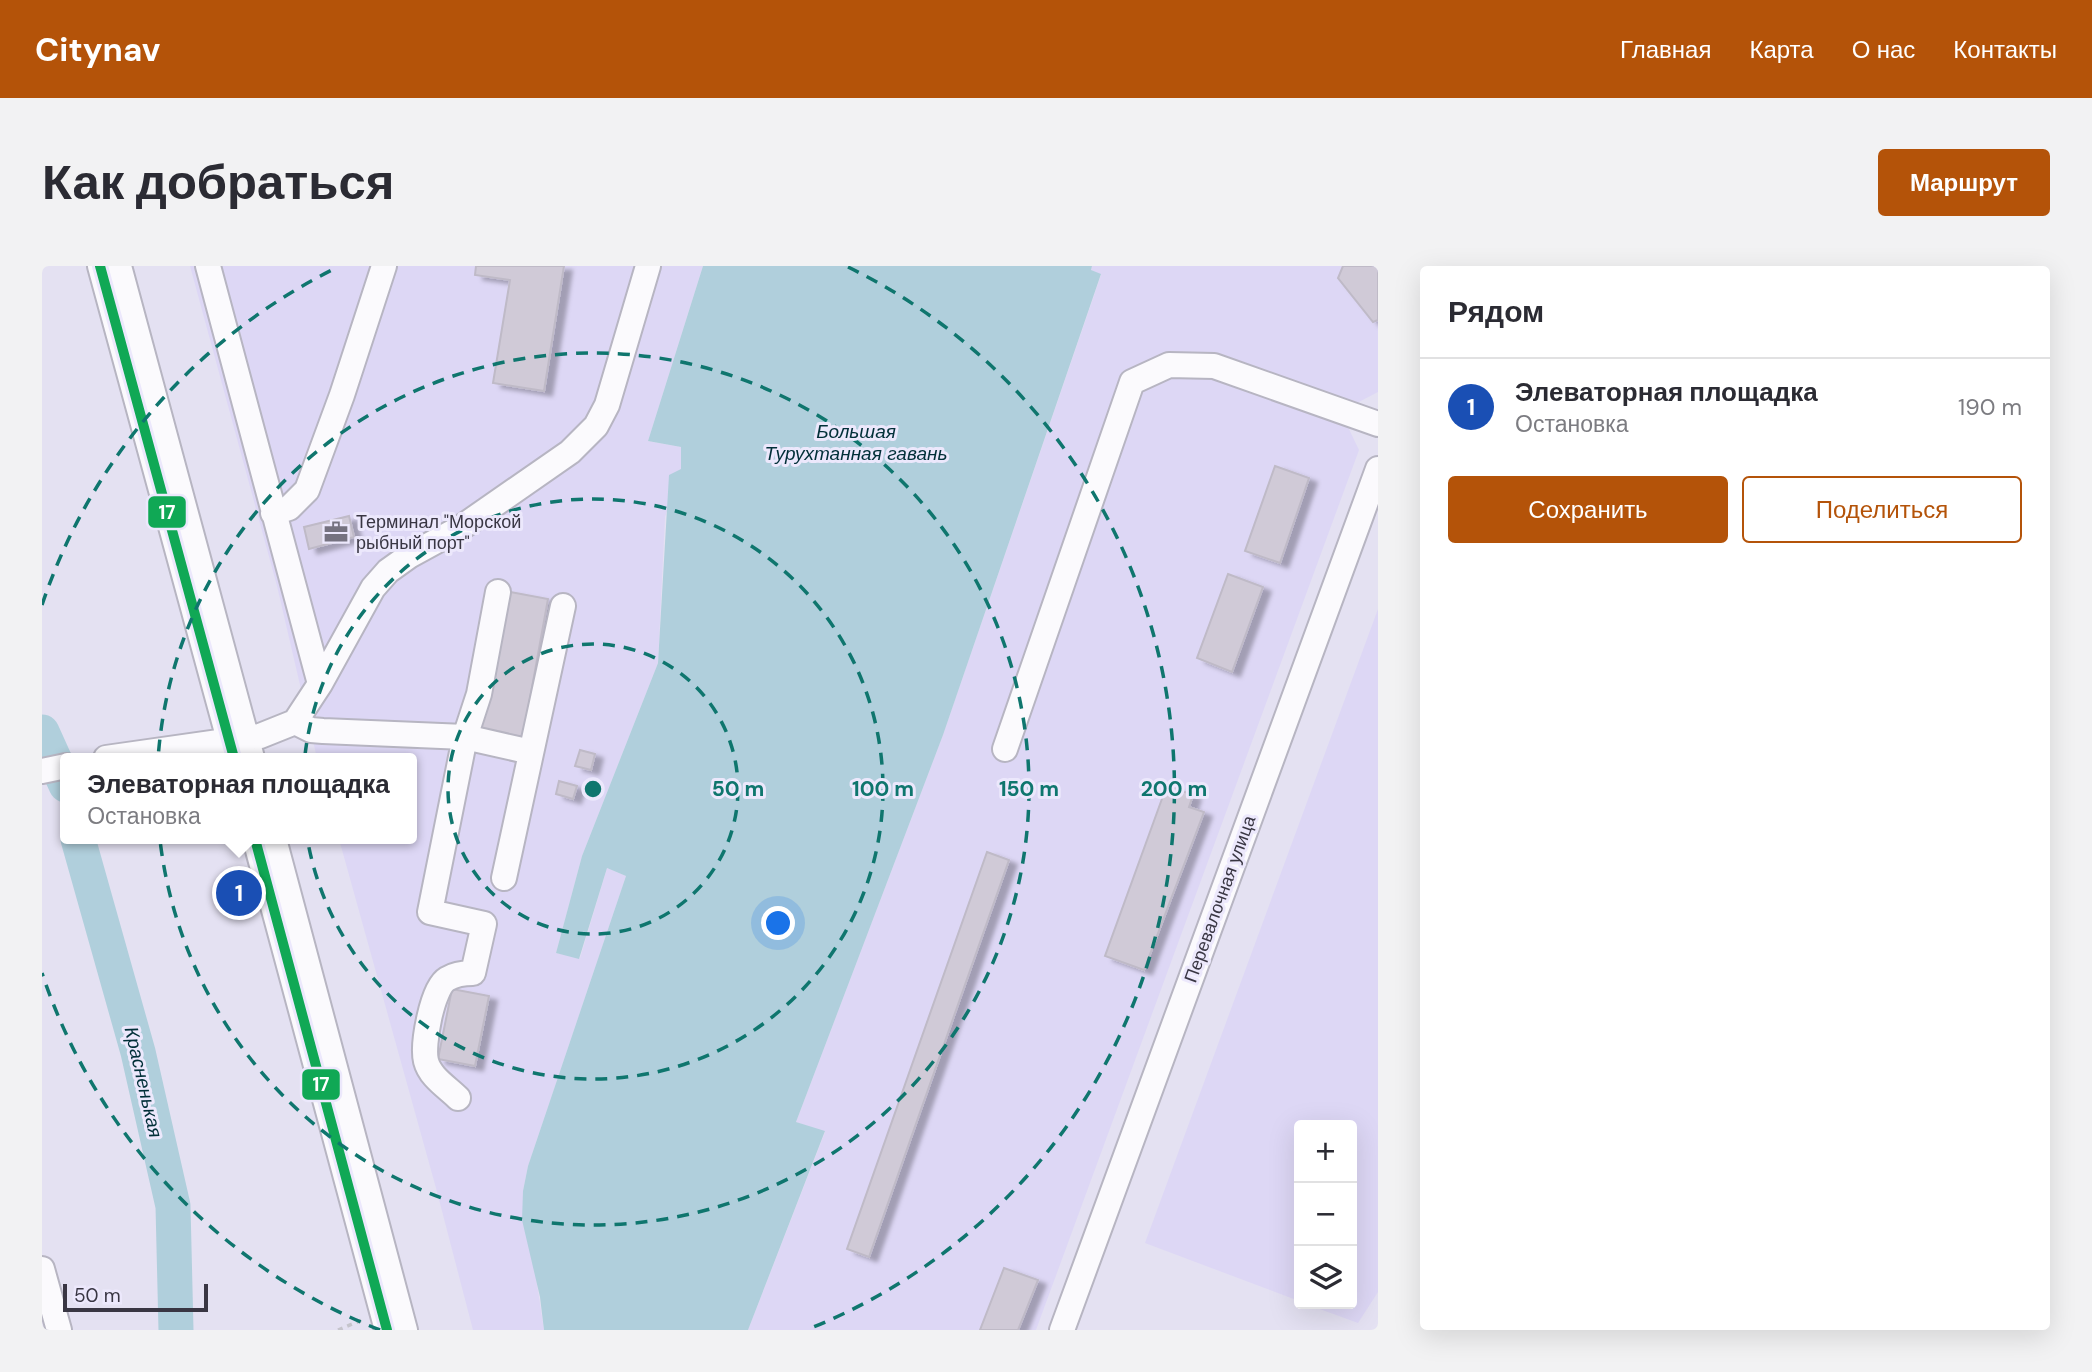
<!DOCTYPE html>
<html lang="ru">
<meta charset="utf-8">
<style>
body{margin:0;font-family:"DM Sans",sans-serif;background:#f2f2f3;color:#2b2b33}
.controls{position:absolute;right:21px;bottom:21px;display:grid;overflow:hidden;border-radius:7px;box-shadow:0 7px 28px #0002}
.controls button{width:63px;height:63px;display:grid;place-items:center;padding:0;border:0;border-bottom:2px solid #e1e1e2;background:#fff;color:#2b2b33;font:35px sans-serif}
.scale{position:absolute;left:21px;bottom:18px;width:145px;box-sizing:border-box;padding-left:7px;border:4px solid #393643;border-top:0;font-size:19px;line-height:24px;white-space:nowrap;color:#393643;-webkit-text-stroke:5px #ece8fc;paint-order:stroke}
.you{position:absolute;left:737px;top:658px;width:24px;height:24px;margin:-18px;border:5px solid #fff;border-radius:50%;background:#1a73e8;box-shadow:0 0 0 10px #1a73e833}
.badge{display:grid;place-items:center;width:46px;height:46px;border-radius:50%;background:#b45309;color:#fff;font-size:23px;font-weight:700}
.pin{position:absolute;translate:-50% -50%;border:4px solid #fff;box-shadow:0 2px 7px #0006}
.popup{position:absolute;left:18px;top:487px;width:357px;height:91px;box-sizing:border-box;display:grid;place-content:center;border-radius:7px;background:#fff;filter:drop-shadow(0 2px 5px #0005);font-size:23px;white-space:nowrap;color:#7c7c81}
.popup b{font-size:26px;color:#2b2b33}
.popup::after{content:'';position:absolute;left:50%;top:100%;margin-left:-14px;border:14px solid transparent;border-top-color:#fff}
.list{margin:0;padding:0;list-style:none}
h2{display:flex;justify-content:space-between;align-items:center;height:91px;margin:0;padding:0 28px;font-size:30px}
h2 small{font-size:23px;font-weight:400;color:#7c7c81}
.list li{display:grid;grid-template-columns:46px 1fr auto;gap:21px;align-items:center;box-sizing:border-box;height:98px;padding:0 28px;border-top:2px solid #e1e1e2}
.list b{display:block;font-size:26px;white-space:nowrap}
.list p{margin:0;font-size:23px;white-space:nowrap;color:#7c7c81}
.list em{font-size:23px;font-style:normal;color:#7c7c81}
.actions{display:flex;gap:14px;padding:21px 28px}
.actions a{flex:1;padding:16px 0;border:2px solid #b45309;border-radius:7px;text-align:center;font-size:24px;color:#b45309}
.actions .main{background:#b45309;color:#fff}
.icon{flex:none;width:38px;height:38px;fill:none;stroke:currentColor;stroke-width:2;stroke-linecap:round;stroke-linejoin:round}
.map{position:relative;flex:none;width:1336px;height:1064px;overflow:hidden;border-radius:7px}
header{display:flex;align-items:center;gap:42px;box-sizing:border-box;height:98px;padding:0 35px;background:#b45309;color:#fff}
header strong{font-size:33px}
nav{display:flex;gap:38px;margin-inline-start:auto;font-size:24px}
.intro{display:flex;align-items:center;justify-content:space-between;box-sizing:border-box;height:168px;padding:0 42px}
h1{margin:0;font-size:49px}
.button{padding:18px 32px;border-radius:7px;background:#b45309;color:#fff;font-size:24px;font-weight:700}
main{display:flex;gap:42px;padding:0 42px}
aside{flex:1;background:#fff;border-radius:7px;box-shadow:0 7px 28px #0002}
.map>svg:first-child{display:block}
.built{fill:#ddd7f5}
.water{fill:#b0cfdc}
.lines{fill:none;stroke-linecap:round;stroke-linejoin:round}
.river{stroke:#b0cfdc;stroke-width:35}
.building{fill:#d0cad7;stroke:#bfbac7;stroke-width:2;filter:url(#shadow)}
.minor-casing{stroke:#b7b5c2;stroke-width:28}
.path{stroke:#c5c4cc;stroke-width:3.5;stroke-dasharray:5 5;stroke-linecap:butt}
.minor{stroke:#fbfafd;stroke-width:24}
.bus-1-casing{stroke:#ece8fc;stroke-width:16}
.bus-1{stroke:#10a855;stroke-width:10}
.ring{fill:none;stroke:#0f766e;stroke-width:3.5;stroke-dasharray:12 9}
.labels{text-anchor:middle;stroke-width:6;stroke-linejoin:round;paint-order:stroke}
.poi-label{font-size:18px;fill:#393643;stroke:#ece8fc;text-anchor:start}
.street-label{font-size:18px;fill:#393643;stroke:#ece8fc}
.water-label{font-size:19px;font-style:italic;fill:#012f38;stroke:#ece8fc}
.centre{fill:#0f766e;stroke:#ece8fc;stroke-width:3.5}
.ring-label{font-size:21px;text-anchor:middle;font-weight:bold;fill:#0f766e;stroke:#ece8fc;stroke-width:6;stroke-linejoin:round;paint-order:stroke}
.line-badge{stroke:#ece8fc;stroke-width:2.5}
.badge-label{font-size:19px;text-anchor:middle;font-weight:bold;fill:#fff}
</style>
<header>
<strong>Citynav</strong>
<nav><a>Главная</a><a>Карта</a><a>О нас</a><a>Контакты</a></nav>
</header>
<div class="intro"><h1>Как добраться</h1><a class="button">Маршрут</a></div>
<main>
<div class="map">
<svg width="1336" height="1064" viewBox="0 0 1336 1064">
<defs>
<filter id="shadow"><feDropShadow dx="8" dy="4.5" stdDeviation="2" flood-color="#0004"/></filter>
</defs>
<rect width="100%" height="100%" fill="#e4e1f2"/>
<path class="built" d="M148 0H661L606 175 639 181V203L623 251 616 397 540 590 514 687 538 692 565 602 584 610 486 900 481 925 502 1064H431L394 922 297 573H370V492H275L235 320Z
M1050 0H1336V126L1311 139 1305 159 1317 184 994 1064H706L783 866 754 856 901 469 1059 9 1049 4Z
M1336 343V1026L1316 1057 1264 1038H1310V859H1257V1035L1103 977Z"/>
<path class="water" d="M661 0H1050L1049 4 1059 8 901 469 754 856 783 865 706 1064H502L498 1031 480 954 481 925 486 900 584 610 565 602 537 693 514 687 540 590 616 397 627 209 639 203V181L606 175Z"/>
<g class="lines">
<path class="river" d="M0 466 24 519
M36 573 96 786 131 940 134 1064"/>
</g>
<path class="building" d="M434 0H522L502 125 451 117 468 14 433 9Z
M1301 0H1336V54L1331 56 1296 12Z
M1233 200 1267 212 1238 297 1203 285Z
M307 250 312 271 267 283 262 261Z
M1186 308 1221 321 1190 406 1155 392Z
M463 325 506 333 481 471 439 463Z
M538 484 553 488 549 504 533 500Z
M517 515 535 520 531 533 514 528Z
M1125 519 1151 529 1147 541 1162 546 1102 704 1063 690Z
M945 586 967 594 827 991 805 983Z
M410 723 447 730 433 800 396 793Z
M962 1002 996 1014 976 1064H938Z"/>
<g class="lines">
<g class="minor-casing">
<path id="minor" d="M58 0 192 492
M77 0 210 492
M166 0 278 418
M231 247 247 242 265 224 300 129 342 0
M253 456 269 464 281 465 423 471 489 486
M963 483 1090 116 1127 99 1172 100 1336 158
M64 492 218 470 253 456 278 418 331 322 346 305 367 290 420 261 528 186 554 160 565 139 606 0
M0 505 24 500
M213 573 345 1064
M232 573 363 1064
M462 612 521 340
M416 832C405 821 388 811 384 795 380 779 390 722 405 713 413 708 422 707 431 707L442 658 388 646 423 471 437 428 456 326
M0 1003 17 1064
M1020 1064 1336 203"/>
</g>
<path class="path" d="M296 1064 320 1054"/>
<use href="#minor" class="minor"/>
<g class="bus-1-casing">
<path id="bus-1" d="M58 0 192 492
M213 573 345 1064"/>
</g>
<use href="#bus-1" class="bus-1"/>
</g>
<g class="ring">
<circle cx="551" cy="523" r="145"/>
<circle cx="551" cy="523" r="290"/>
<circle cx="551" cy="523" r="436"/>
<path d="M338 1064A581 581 0 0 1 0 707M0 339A581 581 0 0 1 296 1M806 1A581 581 0 0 1 764 1064"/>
</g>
<defs>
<g id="office-bare" transform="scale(1.89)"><path d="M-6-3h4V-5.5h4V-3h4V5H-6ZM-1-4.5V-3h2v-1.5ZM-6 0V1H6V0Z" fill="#757280" stroke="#ece8fc" stroke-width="2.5" paint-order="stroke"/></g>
</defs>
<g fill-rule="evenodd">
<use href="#office-bare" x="294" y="266"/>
</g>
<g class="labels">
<g class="poi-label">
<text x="314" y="262">Терминал "Морской<tspan x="314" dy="21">рыбный порт"</tspan></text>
</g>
<g class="street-label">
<text transform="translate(1178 633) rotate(-70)" y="6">Перевалочная улица</text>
</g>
<g class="water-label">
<text x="814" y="172">Большая<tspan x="814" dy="22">Турухтанная гавань</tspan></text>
<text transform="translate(102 816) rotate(77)" y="7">Красненькая</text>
</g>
</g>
<circle cx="551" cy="523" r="10" class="centre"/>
<g class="ring-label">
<text x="696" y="530">50 m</text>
<text x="841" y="530">100 m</text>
<text x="987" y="530">150 m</text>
<text x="1132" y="530">200 m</text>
</g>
<g class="line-badge">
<rect x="105" y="229" width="40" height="34" rx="7" fill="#10a855"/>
<rect x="259" y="802" width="40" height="33" rx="7" fill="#10a855"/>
</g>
<g class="badge-label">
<text x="125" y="253">17</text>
<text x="279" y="825">17</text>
</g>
</svg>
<div class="controls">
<button>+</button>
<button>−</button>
<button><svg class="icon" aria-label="layers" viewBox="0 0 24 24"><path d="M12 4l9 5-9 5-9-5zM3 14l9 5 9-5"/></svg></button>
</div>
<div class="scale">50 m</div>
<div class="you"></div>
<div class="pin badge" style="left:197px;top:627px;background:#1a4fb4">1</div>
<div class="popup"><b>Элеваторная площадка</b>Остановка</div>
</div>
<aside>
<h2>Рядом<small></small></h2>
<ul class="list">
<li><span class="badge" style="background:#1a4fb4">1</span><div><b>Элеваторная площадка</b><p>Остановка</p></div><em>190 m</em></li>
</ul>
<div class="actions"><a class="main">Сохранить</a><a>Поделиться</a></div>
</aside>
</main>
